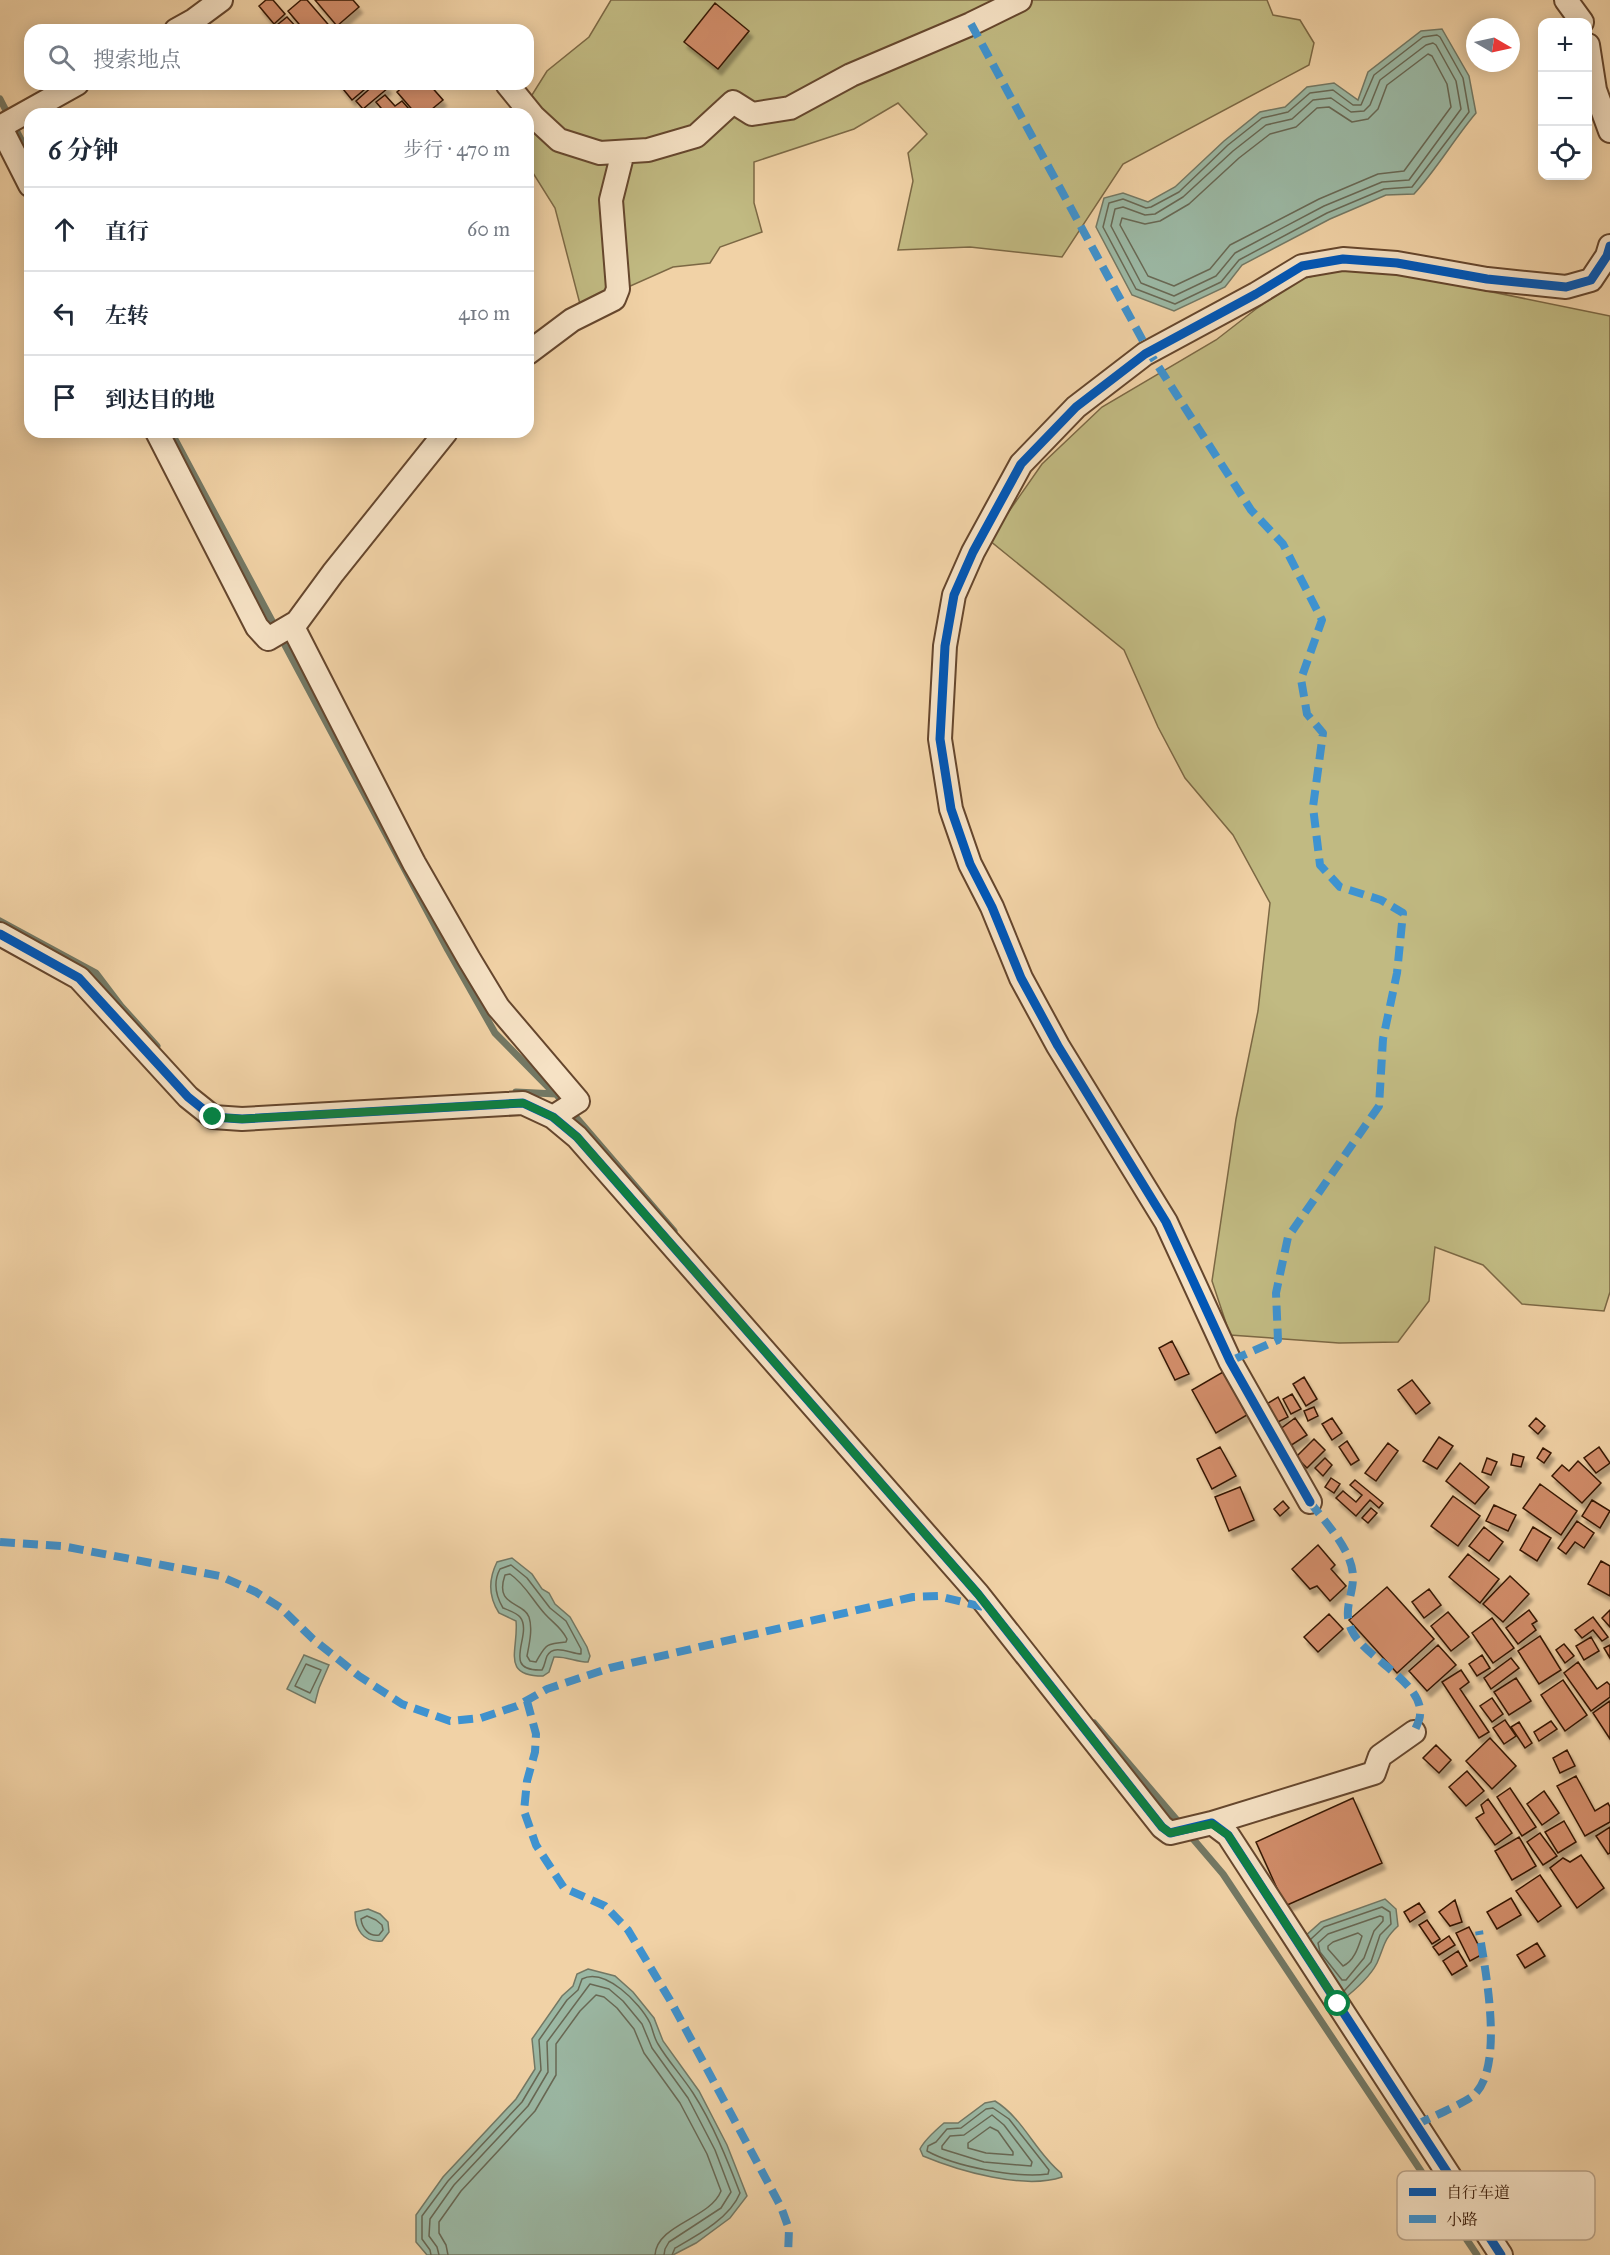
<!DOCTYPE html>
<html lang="zh">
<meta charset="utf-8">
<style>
body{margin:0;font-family:"IM FELL Great Primer","Noto Serif SC",serif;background:#f6f6f7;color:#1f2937}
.controls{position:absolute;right:18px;top:18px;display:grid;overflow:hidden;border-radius:12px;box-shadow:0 3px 15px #0003}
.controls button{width:54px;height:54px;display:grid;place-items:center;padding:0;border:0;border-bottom:2px solid #e0e1e3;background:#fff;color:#1f2937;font:30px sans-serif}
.compass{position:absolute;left:1466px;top:18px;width:54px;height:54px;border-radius:50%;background:#fff;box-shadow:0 3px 15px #0003;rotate:99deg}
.stop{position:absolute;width:18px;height:18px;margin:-14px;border:4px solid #0b8043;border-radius:50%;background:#fff}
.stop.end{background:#0b8043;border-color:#fff;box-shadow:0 2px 6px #0008}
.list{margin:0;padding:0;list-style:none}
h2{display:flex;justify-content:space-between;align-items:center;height:78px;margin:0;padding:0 24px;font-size:26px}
h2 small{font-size:20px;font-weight:400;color:#747a83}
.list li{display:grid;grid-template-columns:39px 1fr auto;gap:18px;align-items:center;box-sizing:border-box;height:84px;padding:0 24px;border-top:2px solid #e0e1e3}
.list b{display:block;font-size:22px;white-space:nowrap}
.list em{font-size:20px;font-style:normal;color:#747a83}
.icon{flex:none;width:33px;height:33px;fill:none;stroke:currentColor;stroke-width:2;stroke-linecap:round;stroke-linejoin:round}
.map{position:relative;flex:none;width:1610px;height:2255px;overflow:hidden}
.search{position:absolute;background:#fff;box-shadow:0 3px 15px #0003;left:24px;top:24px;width:510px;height:66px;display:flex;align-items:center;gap:15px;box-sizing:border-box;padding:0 21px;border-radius:18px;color:#747a83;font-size:22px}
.panel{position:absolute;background:#fff;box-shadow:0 3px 15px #0003;left:24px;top:108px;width:510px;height:330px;border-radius:18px}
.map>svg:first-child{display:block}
.green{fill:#c1ba82;stroke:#7c6844;stroke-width:1.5}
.water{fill:#9bb8a4;stroke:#737864;stroke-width:1.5}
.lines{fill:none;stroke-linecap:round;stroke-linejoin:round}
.shore{stroke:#686854;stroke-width:1.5}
.stream{stroke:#737864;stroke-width:7}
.building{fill:#d28d6a;stroke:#361705;stroke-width:1.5;filter:url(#shadow)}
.minor-casing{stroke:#65462d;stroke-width:26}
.minor{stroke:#f6e2c5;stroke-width:22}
.quiet{stroke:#3e93d1;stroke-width:8;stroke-dasharray:15 8;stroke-linecap:butt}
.cycleway-casing{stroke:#f6e2c5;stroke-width:13}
.cycleway{stroke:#0057b8;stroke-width:9}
.route{stroke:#0b8043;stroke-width:8}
.key{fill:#f6e2c5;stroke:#bca58b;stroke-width:1.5}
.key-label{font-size:16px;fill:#361705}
</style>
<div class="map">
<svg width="1610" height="2255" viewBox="0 0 1610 2255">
<defs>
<filter id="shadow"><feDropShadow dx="3.5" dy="6" stdDeviation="1.5" flood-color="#0004"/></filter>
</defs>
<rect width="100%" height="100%" fill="#f1d2a6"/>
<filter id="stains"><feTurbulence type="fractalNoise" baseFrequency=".00333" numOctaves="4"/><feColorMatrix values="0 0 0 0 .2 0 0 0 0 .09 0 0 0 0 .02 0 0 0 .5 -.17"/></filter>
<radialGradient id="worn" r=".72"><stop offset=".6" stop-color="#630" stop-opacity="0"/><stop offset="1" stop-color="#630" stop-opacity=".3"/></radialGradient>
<path class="green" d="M611 0H1267L1273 15 1300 20 1314 43 1309 65 1123 164 1062 257 970 247 898 250 913 181 908 153 927 134 898 103 854 129 754 162V203L762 232 720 247 710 263 673 267 581 308 555 208 528 165V114H520L547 71 589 37Z
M1346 268 1394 272 1610 316V1292L1604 1311 1522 1304 1483 1265 1435 1247 1429 1301 1398 1342 1339 1343 1230 1335 1212 1281 1236 1119 1258 1011 1270 903 1233 835 1185 778 1158 727 1124 650 989 540 1042 464 1102 407 1216 340 1256 309 1301 279Z"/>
<path class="water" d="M1442 29 1469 76 1476 113C1454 139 1437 169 1414 194L1386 195 1330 219 1242 265 1225 287 1174 311 1132 295 1096 227 1104 198 1123 193 1148 202 1175 187 1224 141 1260 112 1285 107 1307 87 1334 83 1358 100 1368 72 1421 31Z
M512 1558 532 1574 542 1589 549 1593 555 1604 570 1617 587 1647 590 1656 588 1662C576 1662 566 1656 554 1657L549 1672 543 1676C500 1676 519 1649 516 1621L499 1613C488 1596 488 1580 497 1562Z
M304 1655 329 1665 319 1688 315 1703 287 1689Z
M1385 1899 1396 1909 1398 1926C1383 1940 1385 1945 1377 1963 1370 1977 1354 1991 1341 2001L1303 1938 1321 1922Z
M368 1909 380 1914 388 1922 389 1932 382 1941C363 1943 355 1929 355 1912Z
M588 1969 615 1976 633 1992 654 2018 663 2041 699 2091 727 2145 747 2196 730 2218 696 2243 673 2255H427L416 2242V2215L443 2177 516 2099 535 2069 532 2039 562 1996 573 1986 577 1974Z
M995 2101C1024 2119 1035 2152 1061 2173L1062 2177C1024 2190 959 2171 923 2156L920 2149C924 2141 937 2129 944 2123H958L985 2103Z"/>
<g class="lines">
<path class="shore" d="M1437 35 1440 37 1463 78 1469 112 1412 187 1384 189 1327 213 1239 260 1221 282 1175 304 1136 289 1103 227 1109 203 1123 199 1146 208 1151 207 1179 192 1228 145 1262 118 1288 112 1310 93 1333 90 1353 105H1361L1374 75 1423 37Z
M1433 43 1436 45 1456 81 1461 109 1409 180 1382 182 1324 206 1235 253 1216 276 1174 296 1141 283 1111 226 1115 209 1123 207 1145 215 1155 214 1183 197 1233 151 1266 125 1292 119 1313 100 1331 98 1351 112 1364 111 1370 105 1380 80 1426 45Z
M1428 54 1432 56 1447 84 1451 107 1404 171 1378 174 1319 199 1230 245 1210 269 1174 286 1148 276 1120 225 1122 218 1145 224 1160 221 1189 204 1239 158 1270 134 1296 127 1317 108 1329 107 1352 122 1368 119 1378 109 1387 85Z
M511 1565 527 1578 550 1608 566 1621 581 1649V1654C571 1654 554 1643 547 1656 545 1661 545 1665 542 1670 499 1672 534 1634 520 1617 517 1613 508 1610 503 1608 496 1596 493 1582 500 1569Z
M510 1574C525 1584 533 1601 545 1614 553 1623 561 1627 567 1639L566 1642C544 1644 546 1645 536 1662L530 1661 527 1656C529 1645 533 1629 529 1617 523 1601 494 1607 505 1575Z
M306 1664 321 1670 310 1693 295 1686Z
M367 1916 376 1920 382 1925 383 1930 379 1935C369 1937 362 1928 361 1919Z
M1380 1916 1383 1917V1921L1374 1931 1364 1958 1346 1980H1342L1320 1952 1318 1943 1328 1934Z
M1358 1933 1362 1936C1358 1948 1354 1961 1343 1966L1328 1949V1946L1333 1942Z
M1311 1939 1324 1927 1382 1907 1390 1912 1391 1924 1380 1935 1371 1962 1344 1991
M993 2108 1009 2119 1049 2170 1048 2174C1016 2178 956 2167 927 2151L928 2146 936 2142 947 2129 961 2128 986 2109Z
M992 2115 1004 2125 1032 2162 1031 2166 984 2162 942 2149V2146L950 2136 964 2135Z
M990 2127 998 2131 1013 2152V2155L986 2153 968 2148V2143Z
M431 2255 430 2250 422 2239V2216L448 2181 522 2102 541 2070 539 2040 567 2000 578 1990 582 1979C605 1967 640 2003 650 2023 653 2030 654 2038 658 2044 668 2061 682 2076 693 2093 713 2124 727 2159 740 2193 730 2218 698 2235 675 2248L672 2255
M439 2255 437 2247 429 2236 430 2219 454 2185 528 2106 548 2072 547 2042 590 1984 609 1989 623 2001 642 2024 652 2048 688 2098 715 2150 731 2192 721 2208 669 2242 665 2249 664 2255
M448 2255 446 2245 439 2233V2222L461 2191 535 2111 556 2075V2044L580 2011 596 1995 604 1997 617 2008 634 2029 644 2053 680 2103 707 2154 721 2191C710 2219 657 2224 655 2255"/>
<path class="stream" d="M0 99 30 157
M171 432 448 950 495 1033 555 1094
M0 921 96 973 121 1006 157 1046
M516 1092 556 1094 674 1231
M1094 1723 1223 1874 1477 2255"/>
</g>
<path class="building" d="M266 0H273L285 14 274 24 259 6Z
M301 0H307L333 30H304L288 11Z
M315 0H353L359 7 337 26Z
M715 3 749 31 718 69 684 42Z
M287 17 299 30H282L277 25Z
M339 84H371L352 100Z
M375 84H385L388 88 363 109 356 101Z
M406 84H429L443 100 426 114H416L397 92Z
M385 95 395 106 402 101 409 109 404 114H386L376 102Z
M1172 1341 1189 1374 1175 1380 1159 1348Z
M1223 1372 1247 1415 1216 1433 1192 1390Z
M1304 1377 1317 1399 1306 1406 1293 1384Z
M1412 1380 1430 1403 1416 1414 1398 1390Z
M1292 1394 1301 1409 1291 1414 1283 1399Z
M1278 1397 1288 1417 1274 1424 1265 1405Z
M1314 1407 1318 1416 1308 1421 1304 1411Z
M1295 1418 1307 1435 1290 1446 1279 1430Z
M1332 1418 1342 1433 1332 1440 1322 1424Z
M1536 1418 1545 1426 1538 1434 1529 1426Z
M1439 1437 1453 1446 1437 1469 1423 1461Z
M1314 1439 1325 1450 1307 1468 1296 1457Z
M1347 1441 1359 1460 1351 1465 1339 1447Z
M1388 1443 1398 1451 1376 1481 1365 1473Z
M1220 1447 1236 1476 1212 1489 1197 1459Z
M1599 1447 1610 1463 1596 1473 1584 1458Z
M1543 1448 1551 1453 1544 1463 1537 1458Z
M1513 1454 1524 1457 1521 1467 1511 1465Z
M1325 1458 1332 1465 1323 1476 1315 1468Z
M1487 1458 1497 1462 1491 1475 1482 1472Z
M1578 1461 1601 1483 1582 1503 1552 1476 1562 1465 1569 1471Z
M1460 1463 1489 1487 1475 1504 1446 1481Z
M1331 1478 1340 1484 1334 1493 1325 1487Z
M1355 1480 1383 1503 1379 1508 1370 1500 1356 1516 1336 1498 1343 1491 1356 1502 1362 1495 1350 1485Z
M1540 1484 1577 1511 1561 1535 1523 1508Z
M1240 1487 1254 1520 1229 1531 1215 1497Z
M1453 1496 1480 1516 1458 1546 1431 1526Z
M1592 1500 1610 1511 1600 1528 1582 1516Z
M1283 1501 1289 1508 1280 1516 1274 1509Z
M1494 1505 1516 1515 1508 1531 1486 1521Z
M1371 1508 1377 1513 1368 1523 1362 1518Z
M1577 1521 1594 1533 1584 1548 1575 1542 1566 1554 1558 1548Z
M1484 1527 1503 1542 1489 1561 1469 1546Z
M1533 1527 1551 1538 1537 1561 1520 1550Z
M1318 1545 1335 1565 1331 1569 1346 1586 1330 1601 1317 1586 1310 1589 1292 1569Z
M1468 1554 1499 1579 1480 1603 1449 1577Z
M1601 1561 1610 1566V1596L1588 1584Z
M1510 1576 1529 1594 1503 1622 1483 1604Z
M1387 1587 1434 1639 1397 1673 1349 1620Z
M1429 1589 1441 1605 1424 1618 1412 1602Z
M1529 1610 1537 1621 1532 1624 1536 1630 1518 1644 1506 1628Z
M1610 1610V1627L1602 1618Z
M1448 1612 1469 1637 1451 1651 1431 1626Z
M1329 1614 1343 1629 1318 1652 1304 1637Z
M1593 1617 1608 1637 1602 1641 1593 1630 1582 1638 1575 1630Z
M1492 1618 1514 1648 1493 1663 1472 1633Z
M1540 1636 1561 1670 1539 1684 1518 1651Z
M1591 1637 1599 1651 1584 1660 1576 1646Z
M1564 1644 1574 1656 1565 1663 1556 1650Z
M1438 1645 1456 1665 1427 1691 1409 1671Z
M1610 1645V1658L1604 1648Z
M1482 1655 1490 1668 1477 1676 1469 1664Z
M1511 1658 1519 1668 1491 1689 1484 1678Z
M1578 1662 1597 1689 1607 1682 1610 1685V1697L1591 1711 1564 1673Z
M1461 1670 1469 1682 1460 1689 1489 1732 1479 1738 1442 1682Z
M1516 1678 1531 1701 1509 1715 1494 1692Z
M1563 1680 1587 1715 1565 1731 1541 1695Z
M1492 1698 1503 1714 1492 1722 1480 1706Z
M1610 1701V1739L1593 1713Z
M1505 1720 1516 1736 1504 1744 1493 1728Z
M1551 1721 1557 1729 1539 1741 1534 1732Z
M1519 1722 1532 1743 1525 1748 1511 1727Z
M1490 1738 1516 1766 1492 1789 1466 1761Z
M1436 1745 1451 1760 1439 1773 1423 1758Z
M1567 1750 1575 1766 1560 1773 1553 1758Z
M1467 1771 1484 1791 1466 1806 1449 1787Z
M1576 1776 1595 1811 1608 1803 1610 1807V1822L1585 1836 1557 1786Z
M1510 1788 1536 1827 1522 1836 1497 1797Z
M1544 1791 1559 1813 1542 1825 1527 1804Z
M1353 1798 1382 1863 1285 1906 1256 1842Z
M1488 1799 1512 1833 1495 1845 1476 1818 1484 1813 1481 1805Z
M1564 1821 1576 1842 1558 1853 1545 1832Z
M1610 1827V1853L1608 1854 1596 1836Z
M1540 1833 1557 1856 1543 1865 1527 1842Z
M1519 1837 1536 1866 1512 1880 1495 1851Z
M1581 1855 1604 1888 1577 1908 1550 1868 1563 1858 1570 1862Z
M1540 1875 1561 1906 1538 1922 1516 1891Z
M1511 1898 1521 1915 1497 1929 1487 1912Z
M1455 1900 1462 1922 1450 1926 1439 1912Z
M1419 1903 1425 1912 1410 1922 1404 1912Z
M1427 1920 1440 1939 1432 1944 1419 1925Z
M1469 1927 1483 1954 1470 1961 1456 1933Z
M1449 1936 1455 1945 1439 1955 1433 1947Z
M1537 1943 1545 1956 1525 1968 1517 1955Z
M1458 1951 1467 1966 1452 1975 1443 1961Z"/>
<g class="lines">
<g class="minor-casing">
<path id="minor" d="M1566 0 1582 22
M176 30 194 20 221 0
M1588 45 1595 90 1610 131
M507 84 533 116 559 140 600 153 648 150 696 136 733 102 752 114 790 108 851 75 971 24 1020 0
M0 126 30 185
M0 127 77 84
M528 353 572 320 614 299 618 289 611 200 623 152
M157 432 257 627 268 639 297 622 333 573 446 432
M292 625 414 863 469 959 498 1007 578 1101 553 1117
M0 934 79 978 188 1097 213 1117 242 1119 523 1103 553 1117 577 1137 978 1594 1162 1827 1170 1833 1212 1823 1228 1835 1501 2255
M1310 1502 1230 1361 1166 1222 1058 1046 1021 978 992 907 970 864 951 809 940 739 945 646 954 595 973 552 1021 464 1076 407 1145 354 1256 294 1302 266 1343 259 1397 263 1487 279 1566 287 1591 280 1607 256 1610 246
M1212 1823 1374 1773 1380 1756 1414 1732"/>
</g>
<use href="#minor" class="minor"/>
<path class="quiet" d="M971 24 1149 352 1251 510 1283 544 1322 620 1301 679 1307 714 1323 733 1313 807 1320 865 1340 887 1381 900 1403 913 1397 973 1383 1039 1379 1106 1288 1237 1276 1293 1278 1340 1230 1361
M1310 1502C1325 1522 1353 1551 1353 1577 1353 1597 1342 1610 1352 1631 1365 1658 1424 1683 1420 1715 1420 1720 1416 1727 1414 1732
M0 1542 62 1546 220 1576 256 1592 281 1608 313 1639 359 1676 402 1704 450 1721 481 1718 517 1706 547 1689 610 1668 913 1597 938 1596 987 1608
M527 1701 536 1734 535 1752 527 1781 524 1811 536 1845 564 1888 605 1906 628 1930 670 2000 781 2207 789 2229 788 2255
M1416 2125C1429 2118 1465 2103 1474 2095 1505 2066 1485 1969 1479 1931"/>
<g class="cycleway-casing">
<path id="cycleway" d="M0 934 79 978 188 1097 213 1117 242 1119 523 1103 553 1117 577 1137 978 1594 1162 1827 1170 1833 1212 1823 1228 1835 1501 2255
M1310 1502 1230 1361 1166 1222 1058 1046 1021 978 992 907 970 864 951 809 940 739 945 646 954 595 973 552 1021 464 1076 407 1145 354 1256 294 1302 266 1343 259 1397 263 1487 279 1566 287 1591 280 1607 256 1610 246"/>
</g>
<use href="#cycleway" class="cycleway"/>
</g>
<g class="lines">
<path class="route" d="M213 1117 242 1119 523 1103 553 1117 577 1137 978 1594 1162 1827 1170 1833 1212 1824 1228 1835 1338 2004"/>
</g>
<rect x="1397" y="2171" width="198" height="69" rx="9" class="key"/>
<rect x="1409" y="2188" width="27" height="8" fill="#0057b8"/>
<rect x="1409" y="2215" width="27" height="8" fill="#3e93d1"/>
<g class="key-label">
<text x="1446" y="2198">自行车道</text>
<text x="1446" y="2225">小路</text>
</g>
<rect width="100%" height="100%" filter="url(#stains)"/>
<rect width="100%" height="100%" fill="url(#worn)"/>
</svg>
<div class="controls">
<button>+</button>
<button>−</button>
<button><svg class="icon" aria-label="locate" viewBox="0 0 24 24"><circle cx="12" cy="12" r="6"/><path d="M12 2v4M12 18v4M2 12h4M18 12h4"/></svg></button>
</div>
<svg class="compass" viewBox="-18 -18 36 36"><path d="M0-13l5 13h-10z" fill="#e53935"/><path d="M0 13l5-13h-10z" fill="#747a83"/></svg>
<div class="stop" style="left:1338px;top:2004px"></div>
<div class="stop end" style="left:213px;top:1117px"></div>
<div class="search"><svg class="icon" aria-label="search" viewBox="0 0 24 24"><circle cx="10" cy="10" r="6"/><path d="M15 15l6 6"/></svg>搜索地点</div>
<section class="panel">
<h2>6 分钟<small>步行 · 470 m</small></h2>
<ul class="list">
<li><svg class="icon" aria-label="ahead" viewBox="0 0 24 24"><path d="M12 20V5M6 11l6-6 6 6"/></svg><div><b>直行</b></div><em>60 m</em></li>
<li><svg class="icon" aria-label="left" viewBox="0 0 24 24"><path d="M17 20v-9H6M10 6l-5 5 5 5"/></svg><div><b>左转</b></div><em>410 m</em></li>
<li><svg class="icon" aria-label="arrive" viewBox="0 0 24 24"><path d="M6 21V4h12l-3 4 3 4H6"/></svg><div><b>到达目的地</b></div></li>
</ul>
</section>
</div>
